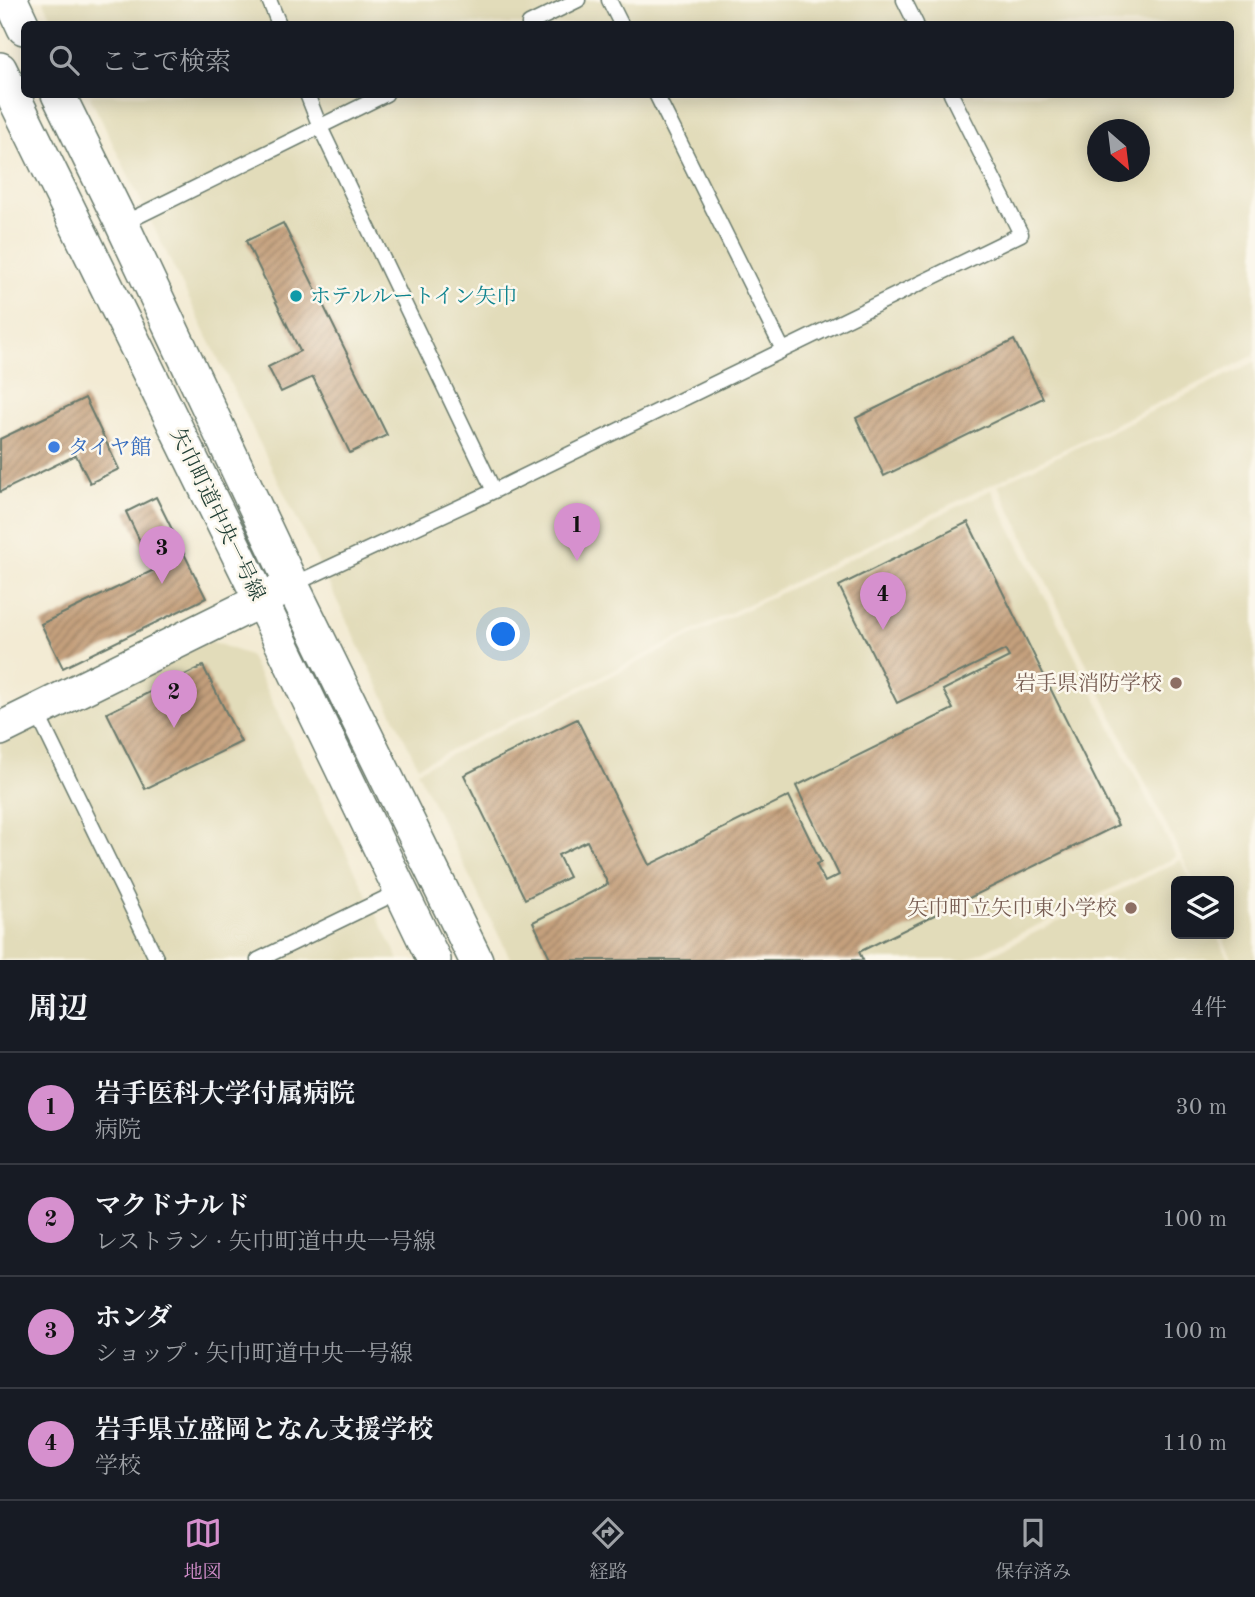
<!DOCTYPE html>
<html lang="ja">
<meta charset="utf-8">
<style>
body{margin:0;font-family:"Old Standard TT","Noto Serif JP",serif;background:#20242c;color:#f1f3f6}
.controls{position:absolute;right:21px;bottom:21px;display:grid;overflow:hidden;border-radius:10px;box-shadow:0 4px 18px #0003}
.controls button{width:63px;height:63px;display:grid;place-items:center;padding:0;border:0;border-bottom:2px solid #363941;background:#171b24;color:#f1f3f6;font:35px sans-serif}
.compass{position:absolute;left:1087px;top:119px;width:63px;height:63px;border-radius:50%;background:#171b24;box-shadow:0 4px 18px #0003;rotate:152deg}
.you{position:absolute;left:504px;top:635px;width:24px;height:24px;margin:-18px;border:5px solid #fff;border-radius:50%;background:#1a73e8;box-shadow:0 0 0 10px #1a73e833}
.badge{display:grid;place-items:center;width:46px;height:46px;border-radius:50%;background:#d690ce;color:#111;font-size:23px;font-weight:700}
.pin{position:absolute;translate:-50% -58px;filter:drop-shadow(0 2px 4px #0008)}
.pin::after{content:'';position:absolute;top:37px;width:24px;height:21px;background:inherit;clip-path:polygon(0 0,100% 0,50% 100%)}
.list{margin:0;padding:0;list-style:none}
h2{display:flex;justify-content:space-between;align-items:center;height:91px;margin:0;padding:0 28px;font-size:30px}
h2 small{font-size:23px;font-weight:400;color:#9ea1a6}
.list li{display:grid;grid-template-columns:46px 1fr auto;gap:21px;align-items:center;box-sizing:border-box;height:112px;padding:0 28px;border-top:2px solid #363941}
.list b{display:block;font-size:26px;white-space:nowrap}
.list p{margin:0;font-size:23px;white-space:nowrap;color:#9ea1a6}
.list em{font-size:23px;font-style:normal;color:#9ea1a6}
.icon{flex:none;width:38px;height:38px;fill:none;stroke:currentColor;stroke-width:2;stroke-linecap:round;stroke-linejoin:round}
.map{position:relative;flex:none;width:1255px;height:960px;overflow:hidden}
.search{position:absolute;background:#171b24;box-shadow:0 4px 18px #0003;left:21px;right:21px;top:21px;height:77px;display:flex;align-items:center;gap:18px;box-sizing:border-box;padding:0 24px;border-radius:10px;color:#9ea1a6;font-size:26px}
.sheet{height:539px;background:#171b24}
nav{display:flex;justify-content:space-around;align-items:center;box-sizing:border-box;height:98px;border-top:2px solid #363941;background:#171b24;font-size:19px;color:#9ea1a6}
nav a{display:grid;justify-items:center;gap:4px}
nav .on{color:#d690ce}
.map>svg:first-child{display:block}
.built{fill:#e2dcba;fill-rule:evenodd}
.building{fill:url(#building-hatch)}
.lines{fill:none;stroke-linecap:round;stroke-linejoin:round}
.service-casing{stroke:#697a6c;stroke-width:17}
.tertiary-casing{stroke:#697a6c;stroke-width:36}
.service{stroke:#fff;stroke-width:14}
.tertiary{stroke:#fff;stroke-width:33}
.culture-dot{fill:#0f9aa8;stroke:#fbf7ec;stroke-width:2.5}
.shop-dot{fill:#3f7fe0;stroke:#fbf7ec;stroke-width:2.5}
.education-dot{fill:#8d6e63;stroke:#fbf7ec;stroke-width:2.5}
.labels{text-anchor:middle;stroke-width:5;stroke-linejoin:round;paint-order:stroke}
.culture-label{font-size:21px;fill:#0d838f;stroke:#fbf7ec;text-anchor:start}
.shop-label{font-size:21px;fill:#366cbe;stroke:#fbf7ec;text-anchor:start}
.street-label{font-size:21px;fill:#1f3d34;stroke:#fbf7ec}
.education-label{font-size:21px;fill:#785e54;stroke:#fbf7ec;text-anchor:end}
</style>
<div class="map">
<svg width="1255" height="960" viewBox="0 0 1255 960">
<defs>
<pattern id="building-hatch" width="6" height="6" patternUnits="userSpaceOnUse" patternTransform="scale(1.75)"><rect width="6" height="6" fill="#c5a07d"/><path d="M-1 1l2-2M0 6l6-6M5 7l2-2" fill="none" stroke="#9f8467"/></pattern>
</defs>
<rect width="100%" height="100%" fill="#fbf7ec"/>
<filter id="ink" filterUnits="userSpaceOnUse"><feTurbulence type="fractalNoise" baseFrequency=".0143" numOctaves="2"/><feDisplacementMap in="SourceGraphic" scale="14" xChannelSelector="R" yChannelSelector="G"/><feConvolveMatrix kernelMatrix="1 2 1 2 8 2 1 2 1" color-interpolation-filters="sRGB"/></filter>
<filter id="wash" filterUnits="userSpaceOnUse"><feTurbulence type="fractalNoise" baseFrequency=".00686" numOctaves="4" result="noise"/><feDisplacementMap in="SourceGraphic" scale="28" xChannelSelector="R" yChannelSelector="G"/><feGaussianBlur stdDeviation="1.57" result="paint"/><feColorMatrix in="noise" values="0 0 0 0 0 0 0 0 0 0 0 0 0 0 0 0 0 1.4 0 .05"/><feComposite in="paint" operator="in"/></filter>
<g filter="url(#wash)">
<rect width="100%" height="100%" fill="#f3ebd4"/>
<path class="built" d="M43 0H1255V355L418 766 89 95 1230 94V24H55ZM1098 130H1140V172H1098Z
M1255 362V960H1233L1220 934H1229V881H1194L998 485Z
M991 490 1176 857 966 960H511L417 771Z
M210 641 249 655 399 960H0V743Z
M1181 860 1191 881H1176V934H1216L1229 960H980Z"/>
<g id="blocks">
<path class="building" d="M283 223 387 435 350 453 313 377 281 392 268 367 300 351 246 241Z
M1014 340 1043 398 884 476 856 418Z
M85 398 119 469 90 483 76 455 0 492V439Z
M156 497 206 598 63 668 41 624 154 570 126 512Z
M968 522 1118 825 859 952 863 960H551L533 922 608 884 587 841 558 855 569 877 525 899 464 775 577 719 649 865 789 796 821 862 816 864 825 882 839 875 796 786 953 709 943 690 1009 657 1005 650 897 703 839 586Z
M203 666 241 742 145 789 107 713Z"/>
</g>
</g>
<g filter="url(#ink)">
<use href="#blocks" fill-opacity="0" stroke="#697a6c" stroke-width="2"/>
<g class="lines">
<g class="service-casing">
<path id="service" d="M269 0 279 24
M609 0 621 24
M904 0 916 24
M529 24 578 0
M307 94 320 127 494 491
M656 94 783 350
M122 224 386 94
M292 585 494 491 1021 234 951 94
M36 711 157 960
M258 960 400 891"/>
</g>
<g class="tertiary-casing">
<path id="tertiary" d="M11 0 24 28
M0 69 261 601 434 960
M58 94 122 224 292 585 476 960
M0 729 280 591"/>
</g>
<use href="#service" class="service"/>
<use href="#tertiary" class="tertiary"/>
</g>
</g>
<circle class="culture-dot" cx="296" cy="296" r="7"/>
<circle class="shop-dot" cx="54" cy="447" r="7"/>
<g class="education-dot">
<circle cx="1176" cy="683" r="7"/>
<circle cx="1131" cy="908" r="7"/>
</g>
<g class="labels">
<g class="culture-label">
<text x="310" y="303">ホテルルートイン矢巾</text>
</g>
<g class="shop-label">
<text x="68" y="454">タイヤ館</text>
</g>
<g class="street-label">
<text transform="translate(218 514) rotate(64)" y="7">矢巾町道中央一号線</text>
</g>
<g class="education-label">
<text x="1162" y="690">岩手県消防学校</text>
<text x="1117" y="915">矢巾町立矢巾東小学校</text>
</g>
</g>
</svg>
<div class="controls">
<button><svg class="icon" aria-label="layers" viewBox="0 0 24 24"><path d="M12 4l9 5-9 5-9-5zM3 14l9 5 9-5"/></svg></button>
</div>
<svg class="compass" viewBox="-18 -18 36 36"><path d="M0-13l5 13h-10z" fill="#e53935"/><path d="M0 13l5-13h-10z" fill="#9ea1a6"/></svg>
<div class="you"></div>
<div class="pin badge" style="left:577px;top:561px">1</div>
<div class="pin badge" style="left:174px;top:728px">2</div>
<div class="pin badge" style="left:162px;top:584px">3</div>
<div class="pin badge" style="left:883px;top:630px">4</div>
<div class="search"><svg class="icon" aria-label="search" viewBox="0 0 24 24"><circle cx="10" cy="10" r="6"/><path d="M15 15l6 6"/></svg>ここで検索</div>
</div>
<section class="sheet">
<h2>周辺<small>4件</small></h2>
<ul class="list">
<li><span class="badge">1</span><div><b>岩手医科大学付属病院</b><p>病院</p></div><em>30 m</em></li>
<li><span class="badge">2</span><div><b>マクドナルド</b><p>レストラン · 矢巾町道中央一号線</p></div><em>100 m</em></li>
<li><span class="badge">3</span><div><b>ホンダ</b><p>ショップ · 矢巾町道中央一号線</p></div><em>100 m</em></li>
<li><span class="badge">4</span><div><b>岩手県立盛岡となん支援学校</b><p>学校</p></div><em>110 m</em></li>
</ul>
</section>
<nav>
<a class="on"><svg class="icon" aria-label="map" viewBox="0 0 24 24"><path d="M3 6l6-2 6 2 6-2v14l-6 2-6-2-6 2zM9 4v14M15 6v14"/></svg>地図</a>
<a><svg class="icon" aria-label="directions" viewBox="0 0 24 24"><path d="M12 3l9 9-9 9-9-9zM9 14v-3h6M13 9l2 2-2 2"/></svg>経路</a>
<a><svg class="icon" aria-label="saved" viewBox="0 0 24 24"><path d="M7 4h10v16l-5-4-5 4z"/></svg>保存済み</a>
</nav>
